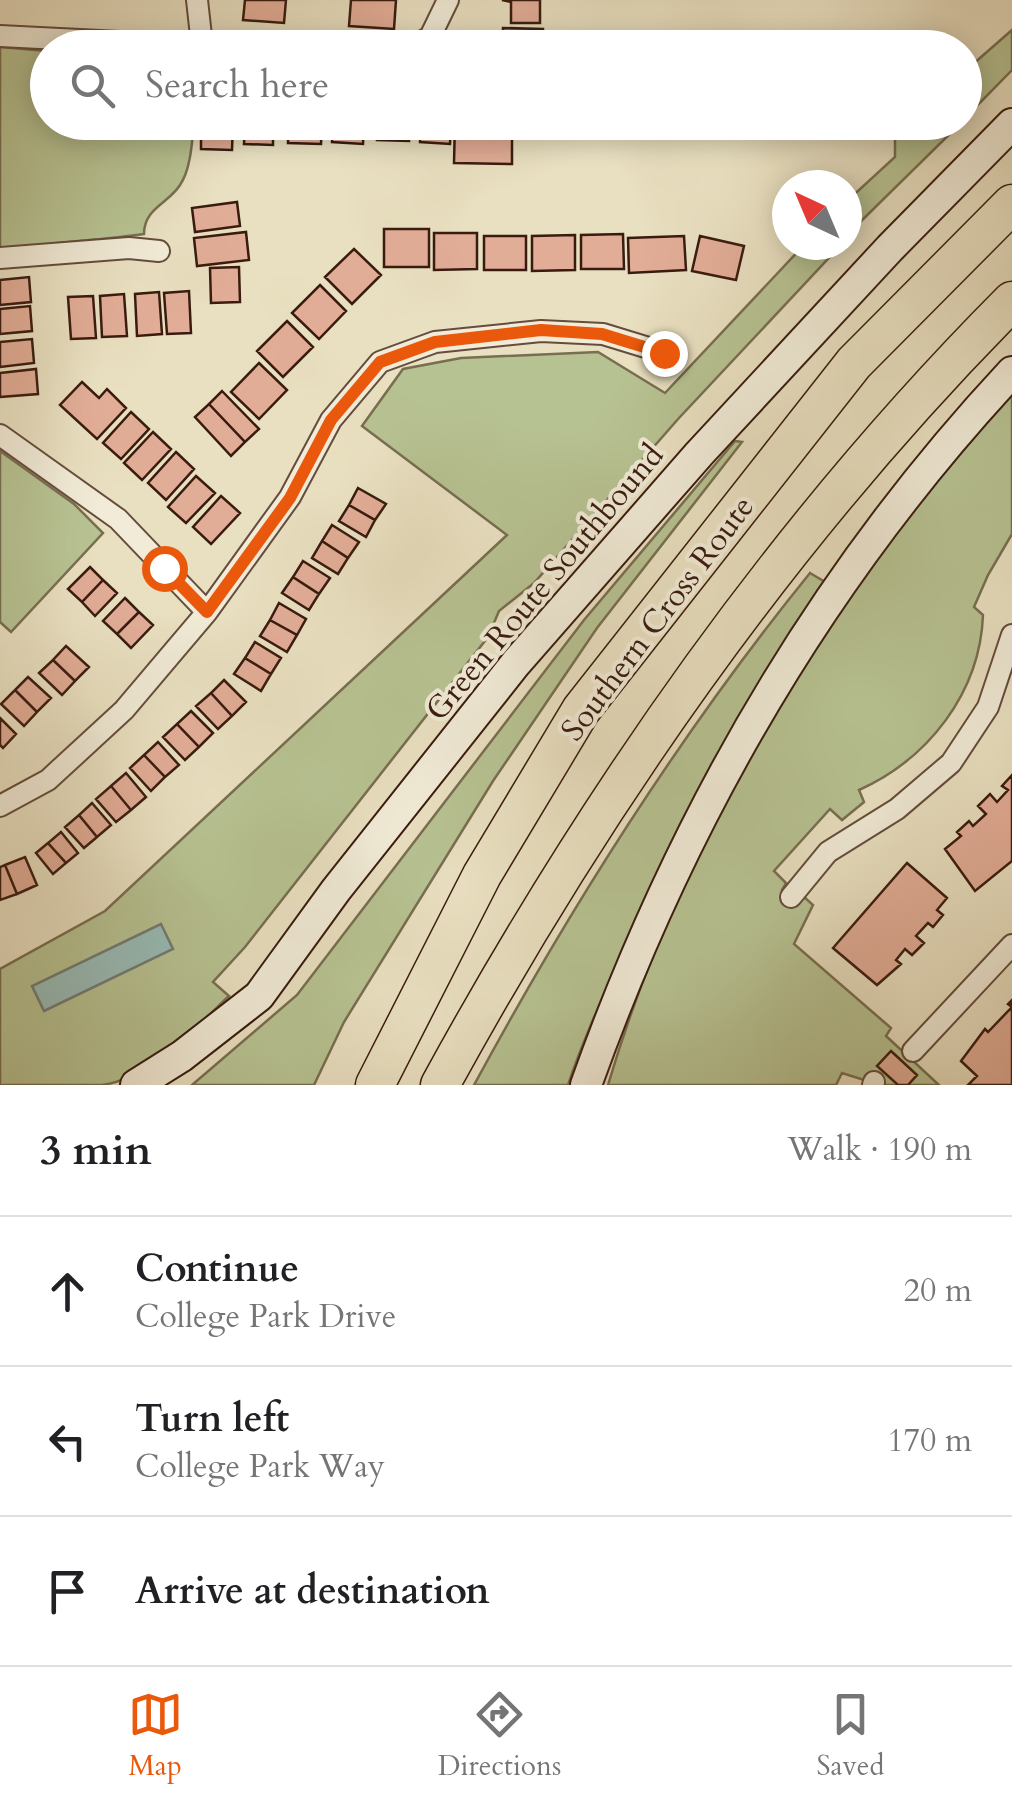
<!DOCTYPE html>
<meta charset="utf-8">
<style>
body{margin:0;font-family:Cardo,serif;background:#f2f2f2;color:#202124}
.compass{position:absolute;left:772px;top:170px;width:90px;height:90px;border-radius:50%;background:#fff;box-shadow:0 5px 25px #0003;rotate:316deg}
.stop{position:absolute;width:30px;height:30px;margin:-22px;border:8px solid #ea580c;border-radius:50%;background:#fff}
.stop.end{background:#ea580c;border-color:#fff;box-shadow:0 2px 10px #0008}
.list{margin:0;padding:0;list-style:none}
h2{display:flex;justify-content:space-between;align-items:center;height:130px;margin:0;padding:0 40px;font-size:42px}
h2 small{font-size:32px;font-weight:400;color:#757577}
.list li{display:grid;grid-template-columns:65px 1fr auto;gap:30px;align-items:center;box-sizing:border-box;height:150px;padding:0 40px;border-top:2px solid #e0e0e0}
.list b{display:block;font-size:38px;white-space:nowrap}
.list p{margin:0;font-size:32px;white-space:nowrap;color:#757577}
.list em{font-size:32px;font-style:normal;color:#757577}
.icon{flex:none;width:55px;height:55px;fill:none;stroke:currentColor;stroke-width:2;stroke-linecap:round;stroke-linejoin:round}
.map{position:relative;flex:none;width:1012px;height:1085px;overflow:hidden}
.search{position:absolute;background:#fff;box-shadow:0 5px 25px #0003;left:30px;right:30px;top:30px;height:110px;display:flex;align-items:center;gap:25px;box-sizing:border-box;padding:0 35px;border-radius:55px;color:#757577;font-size:38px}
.sheet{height:580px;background:#fff}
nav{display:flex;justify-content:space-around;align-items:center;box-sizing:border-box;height:140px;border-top:2px solid #e0e0e0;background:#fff;font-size:28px;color:#757577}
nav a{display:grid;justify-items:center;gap:5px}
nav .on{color:#ea580c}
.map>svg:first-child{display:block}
.green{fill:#b7c292;stroke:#786e50;stroke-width:2.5}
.water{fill:#98bcb7;stroke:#727c74;stroke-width:2.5}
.building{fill:#e2ad97;stroke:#391b0f;stroke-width:2.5}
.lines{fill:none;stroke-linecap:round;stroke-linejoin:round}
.street-casing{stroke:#654c3c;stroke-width:24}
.secondary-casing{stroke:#391b0f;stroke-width:34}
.highway-casing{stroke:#391b0f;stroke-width:41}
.street{stroke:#f1ebd7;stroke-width:20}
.secondary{stroke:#f1ebd7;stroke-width:30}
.highway{stroke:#e9e0c1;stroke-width:38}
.route{stroke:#ea580c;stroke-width:12}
.labels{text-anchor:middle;stroke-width:8;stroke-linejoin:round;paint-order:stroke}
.street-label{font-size:32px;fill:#391b0f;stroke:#f1ebd7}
</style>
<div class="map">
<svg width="1012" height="1085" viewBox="0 0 1012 1085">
<rect width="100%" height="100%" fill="#e9e0c1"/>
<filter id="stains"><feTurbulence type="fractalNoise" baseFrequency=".002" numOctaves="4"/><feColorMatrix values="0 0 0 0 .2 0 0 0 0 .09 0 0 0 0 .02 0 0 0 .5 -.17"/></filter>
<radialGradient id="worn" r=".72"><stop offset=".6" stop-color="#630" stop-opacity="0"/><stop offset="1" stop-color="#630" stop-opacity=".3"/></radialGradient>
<path class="green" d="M1012 30V70L965 118V71Z
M0 47 47 51 48 122 194 123C192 141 191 169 180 185 168 204 144 208 144 234 96 241 48 242 0 251Z
M905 122 961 123 847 235V201L895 157V131Z
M804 245H841L679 418 534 583 499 611 488 637 245 947 213 982 229 996C198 1025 146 1080 102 1085 69 1085 33 1085 0 1085V969L105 911 507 535 362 426 403 369 461 358 598 352 665 393Z
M1012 392V534L988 575 974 607 983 615C980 693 928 759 859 790L864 802 842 820 830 809 774 871 786 883 782 890 795 902 802 895 813 905 794 944 891 1028 886 1036 939 1085H880L842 1073 836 1085H608C684 828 833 590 1012 392Z
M735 441 742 442 597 628 493 781 344 1022 314 1085H192L297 995 584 620Z
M0 451 74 504 103 533 11 632 0 622Z
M810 573 825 582C746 701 685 812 627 943 606 990 584 1037 568 1085H474C571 906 681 732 810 573Z"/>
<path class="water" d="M161 924 173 949 44 1011 32 986Z"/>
<path class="building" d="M245 0H286L284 23 243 20Z
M351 0H396L394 29 349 26Z
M502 0H540V23H511V2Z
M503 28 543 29V48H502Z
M201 122H233L232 150 201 149Z
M245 122H273V145L244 144Z
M289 122H322L321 144 288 143Z
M333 122H364L363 144 332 142Z
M378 122H409V141L377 140Z
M421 122H451L450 144 420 142Z
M455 122H512V164L454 163Z
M237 202 240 226 195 232 192 208Z
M384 229H429V267H384Z
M246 232 249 260 197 266 194 238Z
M434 233H477V269L434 270Z
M623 234 624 269H581V235Z
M575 235V270L532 271V236Z
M484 236H526V270H484Z
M684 236 686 270 629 273 628 238Z
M700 236 744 246 736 280 692 271Z
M354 249 381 275 352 304 325 277Z
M239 267 240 302 211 303 210 268Z
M29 277 31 302 0 305V280Z
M320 285 346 311 319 339 292 313Z
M189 291 191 333 167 334 164 293Z
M159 292 162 334 137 336 135 294Z
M124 294 127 336 102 337 100 296Z
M93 296 96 338 71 339 68 297Z
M30 306 32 331 0 334V309Z
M287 321 313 347 283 377 257 351Z
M32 339 34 363 0 367V342Z
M259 363 287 390 259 419 231 392Z
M36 369 38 394 0 397V373Z
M82 382 99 398 107 389 126 408 97 439 60 405Z
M222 391 259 429 245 442 209 404Z
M209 404 245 442 231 456 195 417Z
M131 412 149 429 121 459 103 443Z
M153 432 171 449 142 480 124 463Z
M176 452 194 469 166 500 148 483Z
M196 476 215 493 186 523 168 507Z
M358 488 386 504 375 520 349 505Z
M221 496 240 513 211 544 193 527Z
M349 505 375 520 366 537 339 521Z
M332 525 359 542 348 558 322 541Z
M322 541 348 558 338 574 312 558Z
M303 561 330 578 319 594 293 577Z
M90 567 103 580 82 602 68 589Z
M293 577 319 594 309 610 282 593Z
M103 580 117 593 95 616 82 602Z
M125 598 139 612 117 634 103 621Z
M279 603 306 619 297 635 270 620Z
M139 612 153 625 131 648 117 634Z
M270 620 297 635 287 652 260 636Z
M255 642 281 658 271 674 245 658Z
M66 646 89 667 75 681 53 660Z
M245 658 271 674 261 691 234 674Z
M53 660 75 681 62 695 39 673Z
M28 677 51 698 37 712 15 690Z
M224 680 246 702 232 716 211 693Z
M15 690 37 712 24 726 1 704Z
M211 693 232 716 218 729 196 706Z
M191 711 213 733 199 747 177 724Z
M0 718 16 734 3 748 0 745Z
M177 724 199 747 185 760 163 737Z
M158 742 179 765 165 777 144 755Z
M144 755 165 777 151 791 130 768Z
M126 773 146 797 131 810 111 786Z
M1012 775V861L975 891 945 849 961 836 957 832 969 821 973 826 986 814 978 806 990 794 997 802 1008 790 1002 786Z
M111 786 131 810 116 822 96 799Z
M92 803 111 825 97 837 79 815Z
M79 815 97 837 84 848 65 827Z
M61 832 78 853 66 863 48 843Z
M48 843 66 863 53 874 36 853Z
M25 857 37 885 17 894 5 865Z
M907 863 947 898 937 910 943 915 933 927 928 923 916 936 924 943 912 955 905 949 896 960 901 964 877 985 833 948Z
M5 865 17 894 0 900V867Z
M1012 1000V1085H968L977 1076 961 1061 985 1029 988 1032 1012 1007 1008 1004Z
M891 1051 917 1075 908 1085H898L877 1066Z"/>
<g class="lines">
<g class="street-casing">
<path id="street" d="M197 0 202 45
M0 36 239 48
M410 48 430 37 448 0
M0 258 129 248 159 251
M0 435 118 519 207 612
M0 806 48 780 124 710 207 612 290 497 331 420 380 362 435 342 541 331 603 334 665 353
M791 897 828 852 897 809 951 763 988 707 1012 635
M913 1051 1012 945
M873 1085 874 1082"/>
</g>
<g class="secondary-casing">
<path id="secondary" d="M136 1085 182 1056 259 996 336 890 516 663 699 454 890 248 1012 124
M586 1085C681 819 819 579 1012 372"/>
</g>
<g class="highway-casing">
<path id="highway" d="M375 1085 482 875 581 710 854 363 1012 204
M440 1085C596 800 782 532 1012 301"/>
</g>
<use href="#street" class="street"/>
<use href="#secondary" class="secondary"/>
<use href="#highway" class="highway"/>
</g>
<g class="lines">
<path class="route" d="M164 568 207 612 290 498 331 420 380 362 435 342 541 330 602 334 664 353"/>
</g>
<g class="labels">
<g class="street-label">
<text transform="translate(544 582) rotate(-50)" y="11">Green Route Southbound</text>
<text transform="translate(657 618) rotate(-53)" y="11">Southern Cross Route</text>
</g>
</g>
<rect width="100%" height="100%" filter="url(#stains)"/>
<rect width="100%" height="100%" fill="url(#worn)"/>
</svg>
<svg class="compass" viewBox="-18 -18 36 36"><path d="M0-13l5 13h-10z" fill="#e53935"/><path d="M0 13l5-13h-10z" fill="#757577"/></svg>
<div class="stop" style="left:164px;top:568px"></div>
<div class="stop end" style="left:664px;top:353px"></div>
<div class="search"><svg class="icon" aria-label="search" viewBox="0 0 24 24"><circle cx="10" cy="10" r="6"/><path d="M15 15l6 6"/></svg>Search here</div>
</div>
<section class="sheet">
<h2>3 min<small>Walk · 190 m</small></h2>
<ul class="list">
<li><svg class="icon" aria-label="ahead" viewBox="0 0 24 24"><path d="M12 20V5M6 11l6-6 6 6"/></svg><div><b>Continue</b><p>College Park Drive</p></div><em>20 m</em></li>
<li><svg class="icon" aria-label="left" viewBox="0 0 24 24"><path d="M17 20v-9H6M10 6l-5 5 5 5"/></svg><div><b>Turn left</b><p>College Park Way</p></div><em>170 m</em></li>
<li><svg class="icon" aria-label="arrive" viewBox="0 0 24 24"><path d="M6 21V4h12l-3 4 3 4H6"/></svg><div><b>Arrive at destination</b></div></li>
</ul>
</section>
<nav>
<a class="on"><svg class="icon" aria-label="map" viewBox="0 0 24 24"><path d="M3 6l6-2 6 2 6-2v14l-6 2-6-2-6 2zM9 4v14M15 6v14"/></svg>Map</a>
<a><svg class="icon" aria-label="directions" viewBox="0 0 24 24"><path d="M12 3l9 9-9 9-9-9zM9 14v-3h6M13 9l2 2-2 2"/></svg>Directions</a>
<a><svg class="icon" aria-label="saved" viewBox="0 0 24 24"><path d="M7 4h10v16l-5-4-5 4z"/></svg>Saved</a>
</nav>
